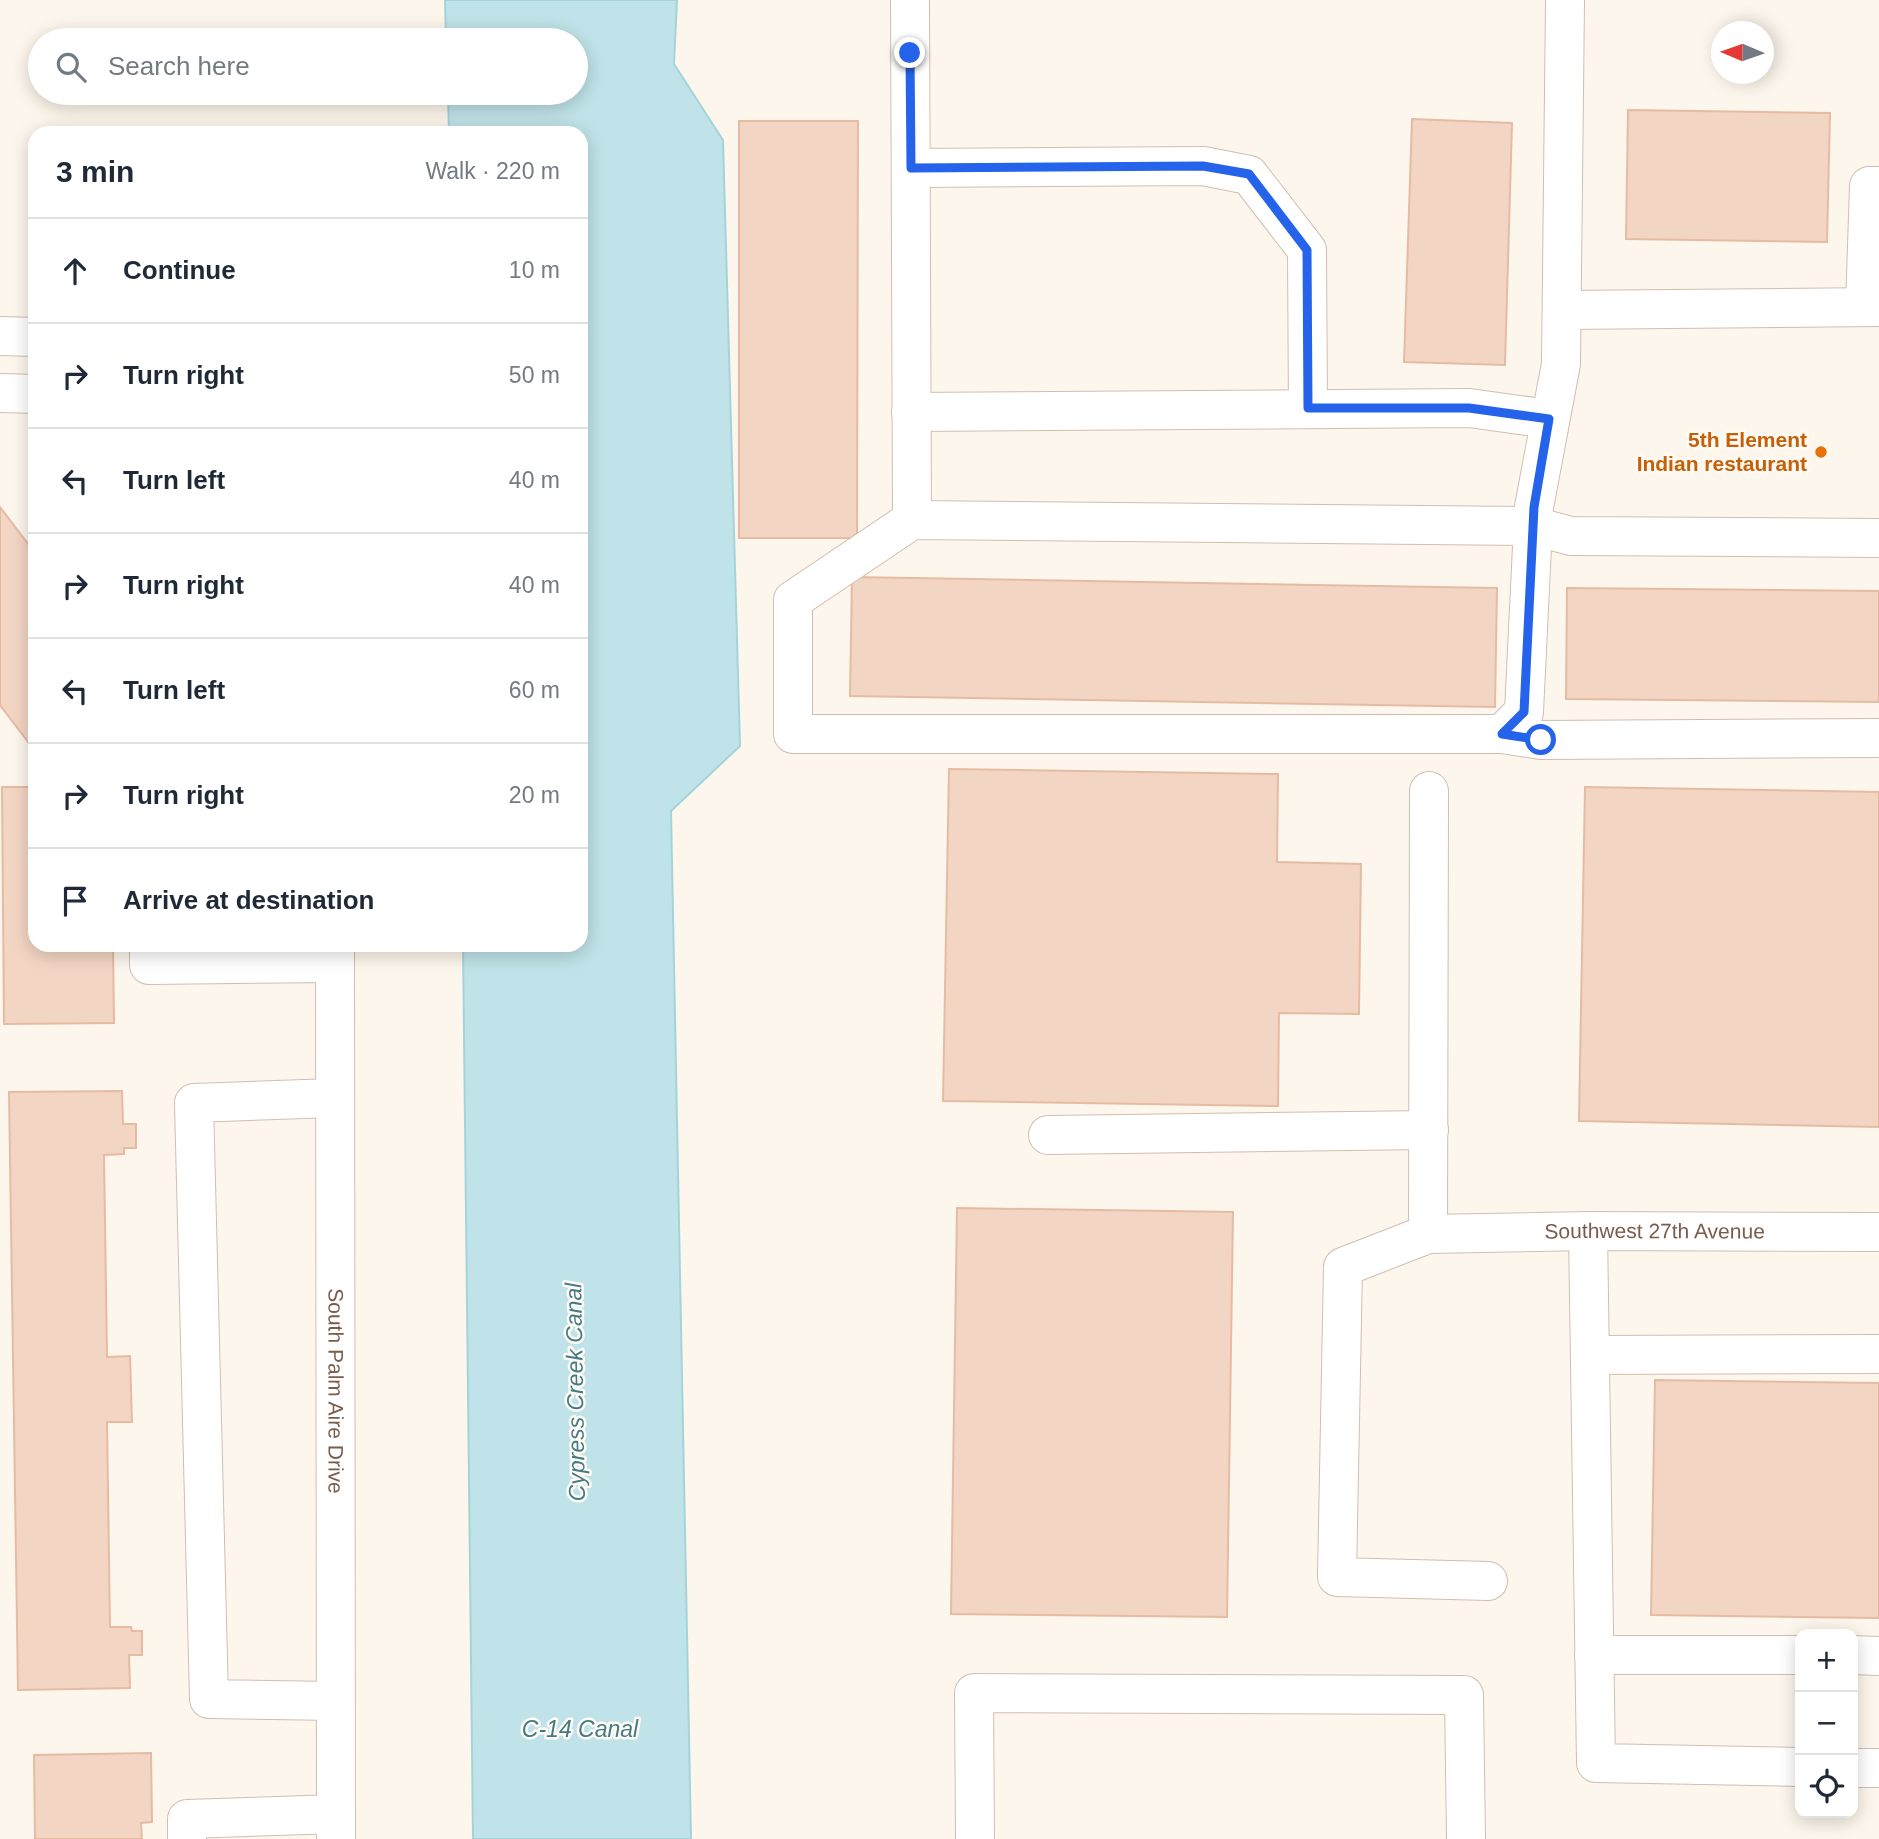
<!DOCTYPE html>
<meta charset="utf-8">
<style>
body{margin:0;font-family:Helvetica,sans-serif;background:#f6f6f7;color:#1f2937}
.controls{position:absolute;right:21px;bottom:21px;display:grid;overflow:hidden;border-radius:14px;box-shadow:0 4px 18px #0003}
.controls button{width:63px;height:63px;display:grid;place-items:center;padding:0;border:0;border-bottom:2px solid #e0e1e3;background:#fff;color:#1f2937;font:35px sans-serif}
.compass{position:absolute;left:1711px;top:21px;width:63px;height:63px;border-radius:50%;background:#fff;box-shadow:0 4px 18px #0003;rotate:272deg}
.stop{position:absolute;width:21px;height:21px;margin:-16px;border:5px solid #2563eb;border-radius:50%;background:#fff}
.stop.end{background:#2563eb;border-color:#fff;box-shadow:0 2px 7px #0008}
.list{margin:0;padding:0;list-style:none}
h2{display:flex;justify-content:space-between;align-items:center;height:91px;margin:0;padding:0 28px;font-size:30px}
h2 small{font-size:23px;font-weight:400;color:#747a83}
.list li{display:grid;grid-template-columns:46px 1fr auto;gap:21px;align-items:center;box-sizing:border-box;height:105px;padding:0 28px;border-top:2px solid #e0e1e3}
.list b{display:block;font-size:26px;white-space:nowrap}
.list em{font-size:23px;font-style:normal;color:#747a83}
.icon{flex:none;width:38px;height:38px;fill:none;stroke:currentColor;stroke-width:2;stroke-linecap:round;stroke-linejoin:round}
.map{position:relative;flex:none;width:1879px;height:1839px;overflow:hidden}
.search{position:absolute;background:#fff;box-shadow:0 4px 18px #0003;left:28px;top:28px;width:560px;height:77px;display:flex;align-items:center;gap:18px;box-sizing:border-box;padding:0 24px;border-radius:38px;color:#747a83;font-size:26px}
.panel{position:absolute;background:#fff;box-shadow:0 4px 18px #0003;left:28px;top:126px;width:560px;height:826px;border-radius:21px}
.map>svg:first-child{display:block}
.water{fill:#bfe3e8;stroke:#a5d3da;stroke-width:2}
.building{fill:#f3d5c3;stroke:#e6bba3;stroke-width:2}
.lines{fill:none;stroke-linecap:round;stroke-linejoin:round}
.minor-casing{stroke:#d1beb0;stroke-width:40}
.minor{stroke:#fff;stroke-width:38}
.route{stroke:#2563eb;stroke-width:9}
.food-dot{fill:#e8710a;stroke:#fffaf3;stroke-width:2.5}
.labels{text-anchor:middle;stroke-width:5;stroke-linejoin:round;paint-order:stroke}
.food-label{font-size:21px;font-weight:bold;fill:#c56008;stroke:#fffaf3;text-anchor:end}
.street-label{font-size:21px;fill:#7a5c4d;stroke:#fffaf3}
.water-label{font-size:23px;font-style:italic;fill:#437c86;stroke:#fffaf3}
</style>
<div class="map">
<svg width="1879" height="1839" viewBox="0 0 1879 1839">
<rect width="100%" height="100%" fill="#fdf6ec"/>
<path class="water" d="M445 0H677L674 64 723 140 740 746 671 811 691 1839H473L463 945H581V133H449L448 93H576V40H446Z"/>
<path class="building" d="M1628 110 1830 113 1827 242 1626 239Z
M1412 119 1512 123 1505 365 1404 362Z
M739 121H858L857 538H739Z
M0 507 35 553V751L0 705Z
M852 577 1497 588 1495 707 850 696Z
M1567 588 1879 591V702L1566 699Z
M949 769 1278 774 1277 862 1361 864 1359 1014 1279 1013 1278 1106 943 1101Z
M2 787H35V945H113L114 1023 4 1024Z
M1585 787 1879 792V1127L1579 1121Z
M122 1091 123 1124H136V1148H124V1154L104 1155 107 1357 130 1356 132 1422H107L110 1627H131L132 1631H142V1655H129L130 1688 18 1690 9 1092Z
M957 1208 1233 1212 1227 1617 951 1614Z
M1655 1380 1879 1383V1618L1651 1615Z
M151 1753 152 1822 141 1823 142 1839H35L34 1755Z"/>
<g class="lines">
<g class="minor-casing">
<g id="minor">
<path d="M910 0 912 520"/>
<path d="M1565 0 1561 364 1534 507 1533 526 1524 712 1502 734H793V600L912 520 1533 526 1571 536 1879 538"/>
<path d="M911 168 1203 166 1249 175 1307 250 1308 408"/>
<path d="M1865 307 1869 186H1879"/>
<path d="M1562 310 1879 307"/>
<path d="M0 336 35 337"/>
<path d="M0 393 35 394"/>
<path d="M911 412 1469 408 1549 419"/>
<path d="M1502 734 1541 740 1879 738"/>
<path d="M149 945V965L335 963"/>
<path id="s1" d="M335 945 336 1839"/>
<path d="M334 1098 194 1103 209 1699 335 1701"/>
<path d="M1048 1135 1429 1130"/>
<path d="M1588 1231 1596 1763 1800 1767"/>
<path d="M1428 1234 1429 791"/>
<path d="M1590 1355 1879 1354"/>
<path id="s2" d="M1488 1581 1337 1577 1343 1267 1428 1234 1588 1231 1879 1232"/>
<path d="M1594 1655H1800"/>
<path d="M1853 1655 1879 1656"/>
<path d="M1853 1768H1879"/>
<path d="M187 1839V1819L336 1814"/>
<path d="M975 1839 974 1693 1464 1695 1466 1839"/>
</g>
</g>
<use href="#minor" class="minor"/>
</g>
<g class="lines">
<path class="route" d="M910 53 911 168 1203 166 1249 174 1307 250 1308 408H1469L1549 419 1534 507 1524 712 1502 734 1541 740"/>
</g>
<circle class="food-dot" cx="1821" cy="452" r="7"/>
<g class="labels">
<g class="food-label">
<text x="1807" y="447">5th Element<tspan x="1807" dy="24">Indian restaurant</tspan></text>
</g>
<g class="street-label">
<text dy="7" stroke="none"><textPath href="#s2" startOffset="779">Southwest 27th Avenue</textPath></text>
<text dy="7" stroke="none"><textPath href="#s1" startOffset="446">South Palm Aire Drive</textPath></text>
</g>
<g class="water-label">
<text transform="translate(575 1392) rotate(-91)" y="8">Cypress Creek Canal</text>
<text x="580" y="1737">C-14 Canal</text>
</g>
</g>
</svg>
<div class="controls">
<button>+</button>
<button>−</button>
<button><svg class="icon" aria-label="locate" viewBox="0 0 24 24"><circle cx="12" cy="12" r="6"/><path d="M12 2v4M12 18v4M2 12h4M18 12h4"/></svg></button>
</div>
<svg class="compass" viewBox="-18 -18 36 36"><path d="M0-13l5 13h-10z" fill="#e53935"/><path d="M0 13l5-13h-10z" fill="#747a83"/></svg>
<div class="stop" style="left:1541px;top:740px"></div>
<div class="stop end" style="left:910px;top:53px"></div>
<div class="search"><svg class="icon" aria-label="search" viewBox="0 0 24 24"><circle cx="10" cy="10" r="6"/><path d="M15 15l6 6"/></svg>Search here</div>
<section class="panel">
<h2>3 min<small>Walk · 220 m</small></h2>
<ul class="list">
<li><svg class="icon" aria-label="ahead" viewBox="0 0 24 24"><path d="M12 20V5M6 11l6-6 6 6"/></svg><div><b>Continue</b></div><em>10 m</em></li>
<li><svg class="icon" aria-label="right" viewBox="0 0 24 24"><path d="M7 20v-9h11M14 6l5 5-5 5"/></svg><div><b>Turn right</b></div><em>50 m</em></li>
<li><svg class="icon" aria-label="left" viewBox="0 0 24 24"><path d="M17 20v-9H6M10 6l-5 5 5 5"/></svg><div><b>Turn left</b></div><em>40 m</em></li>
<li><svg class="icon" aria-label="right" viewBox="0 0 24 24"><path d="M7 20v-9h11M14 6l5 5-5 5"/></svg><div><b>Turn right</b></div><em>40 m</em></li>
<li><svg class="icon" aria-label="left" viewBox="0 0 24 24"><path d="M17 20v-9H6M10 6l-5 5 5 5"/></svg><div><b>Turn left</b></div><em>60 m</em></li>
<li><svg class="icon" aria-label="right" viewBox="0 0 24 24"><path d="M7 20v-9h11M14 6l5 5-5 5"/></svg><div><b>Turn right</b></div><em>20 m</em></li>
<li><svg class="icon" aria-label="arrive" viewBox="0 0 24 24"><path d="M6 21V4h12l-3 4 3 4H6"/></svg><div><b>Arrive at destination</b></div></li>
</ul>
</section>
</div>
